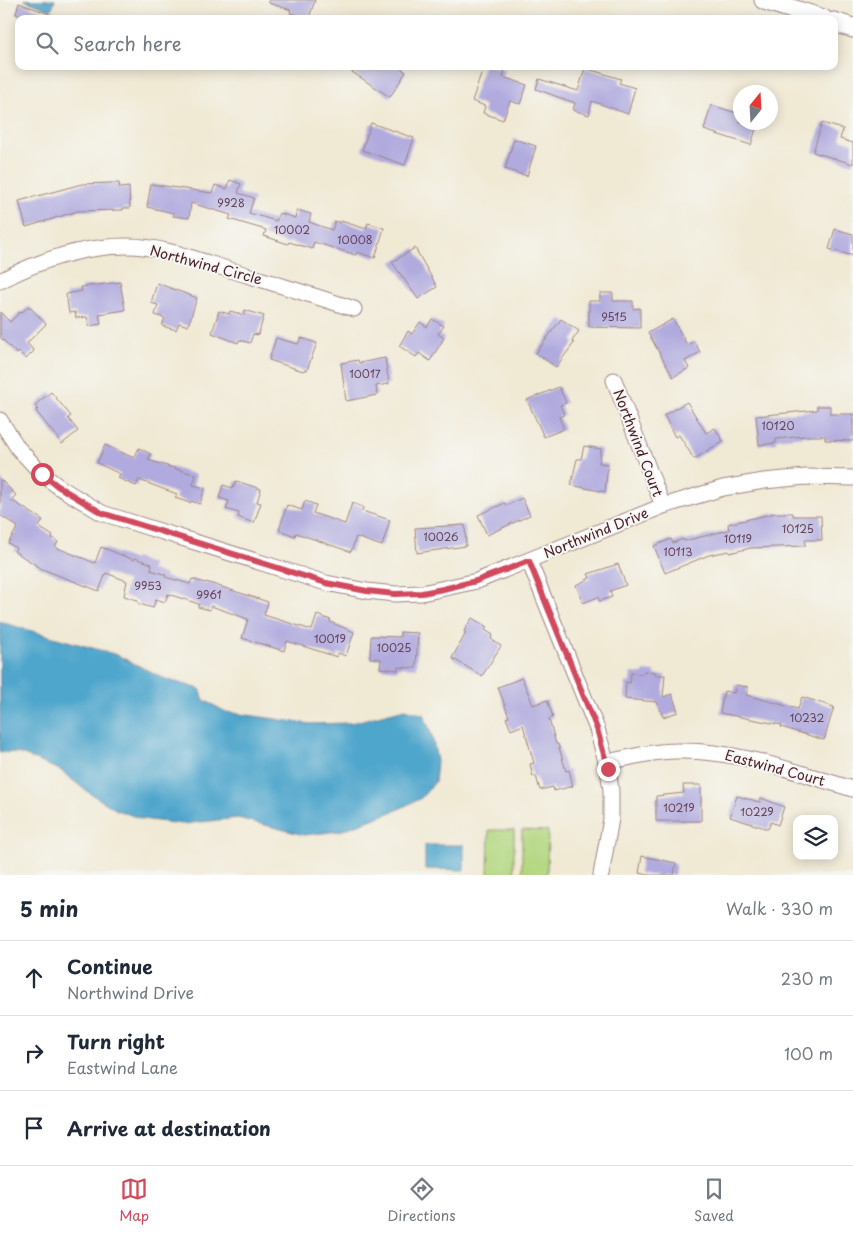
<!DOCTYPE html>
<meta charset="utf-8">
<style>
body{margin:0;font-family:"Playpen Sans",sans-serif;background:#f6f6f7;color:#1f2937}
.controls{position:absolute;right:15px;bottom:15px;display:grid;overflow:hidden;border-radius:10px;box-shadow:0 2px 12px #0003}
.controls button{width:45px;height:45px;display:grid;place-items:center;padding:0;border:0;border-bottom:1px solid #e0e1e3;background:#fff;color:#1f2937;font:25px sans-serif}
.compass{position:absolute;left:733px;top:85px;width:45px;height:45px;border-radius:50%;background:#fff;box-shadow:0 2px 12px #0003;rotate:18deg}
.stop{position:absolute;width:15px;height:15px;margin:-11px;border:4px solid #d1495b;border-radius:50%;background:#fff}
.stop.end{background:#d1495b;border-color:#fff;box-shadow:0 1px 5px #0008}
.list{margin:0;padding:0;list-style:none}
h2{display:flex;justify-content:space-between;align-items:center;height:65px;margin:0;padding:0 20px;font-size:21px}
h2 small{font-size:16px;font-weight:400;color:#747a83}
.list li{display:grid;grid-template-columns:32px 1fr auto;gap:15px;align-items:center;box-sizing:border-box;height:75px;padding:0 20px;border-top:1px solid #e0e1e3}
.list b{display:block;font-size:19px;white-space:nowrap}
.list p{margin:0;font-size:16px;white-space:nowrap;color:#747a83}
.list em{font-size:16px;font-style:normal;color:#747a83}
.icon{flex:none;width:28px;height:28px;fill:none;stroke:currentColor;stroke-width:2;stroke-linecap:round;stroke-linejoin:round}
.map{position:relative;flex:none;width:853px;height:875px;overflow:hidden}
.search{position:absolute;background:#fff;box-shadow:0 2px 12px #0003;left:15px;right:15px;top:15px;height:55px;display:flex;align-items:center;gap:12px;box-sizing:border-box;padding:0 18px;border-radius:10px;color:#747a83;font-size:19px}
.sheet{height:290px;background:#fff}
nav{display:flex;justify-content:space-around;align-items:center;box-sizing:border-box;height:70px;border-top:1px solid #e0e1e3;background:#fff;font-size:14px;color:#747a83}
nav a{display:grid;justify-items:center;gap:2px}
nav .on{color:#d1495b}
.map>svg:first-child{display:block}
.green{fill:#b2d780;stroke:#7e7b56}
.water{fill:#4fa6cc;stroke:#4c627c}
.building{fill:#b0aade}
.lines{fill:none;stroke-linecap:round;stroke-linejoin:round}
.minor-casing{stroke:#9d8480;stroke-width:17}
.major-casing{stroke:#9d8480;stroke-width:21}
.minor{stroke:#fff;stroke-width:15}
.major{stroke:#fff;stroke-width:19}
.route{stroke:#d1495b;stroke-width:6}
.labels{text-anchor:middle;stroke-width:4;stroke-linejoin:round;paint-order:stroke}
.number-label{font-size:11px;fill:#644258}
.street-label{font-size:14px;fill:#4a1f2b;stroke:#f6f6f2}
</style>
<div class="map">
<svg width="853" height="875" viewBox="0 0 853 875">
<rect width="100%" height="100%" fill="#f6f6f2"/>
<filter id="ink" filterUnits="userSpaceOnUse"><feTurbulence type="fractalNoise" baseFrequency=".02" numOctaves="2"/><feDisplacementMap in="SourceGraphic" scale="10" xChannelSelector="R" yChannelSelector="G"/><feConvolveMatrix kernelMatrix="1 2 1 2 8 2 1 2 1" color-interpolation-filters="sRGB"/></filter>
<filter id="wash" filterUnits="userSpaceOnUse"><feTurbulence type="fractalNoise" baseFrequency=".0096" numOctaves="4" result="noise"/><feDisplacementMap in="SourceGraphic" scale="20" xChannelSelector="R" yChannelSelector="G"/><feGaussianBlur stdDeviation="1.12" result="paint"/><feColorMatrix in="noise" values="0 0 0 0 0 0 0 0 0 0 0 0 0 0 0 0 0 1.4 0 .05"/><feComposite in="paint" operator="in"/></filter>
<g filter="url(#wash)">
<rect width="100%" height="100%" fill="#f0e9d4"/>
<path class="green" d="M489 830H514V875H488Z
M522 830 548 831 547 875H522Z"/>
<path class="water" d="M24 0H55L51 10Z
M0 622 117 655 165 679 200 689 204 700 226 712 310 724 351 723 405 709 424 715 432 736 437 761 435 782 421 798 397 810 340 831 304 835 238 818 182 824 142 819 117 810 85 790 60 770 21 754 8 752 0 753Z
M425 845H464V870L425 869Z"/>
<g id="blocks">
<path class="building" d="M269 0H315L309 18 290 13 291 10 269 3Z
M19 3 58 17V19H28L16 14Z
M343 66H397L406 72 390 97Z
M484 66H493L505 70 503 77 527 85 520 104 510 101 503 120 483 113 485 106 472 101Z
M585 68 621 79 619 83 635 88 628 114 592 101 589 115 573 110 575 103 536 89 539 79 578 91Z
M711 105 740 114V122H758L751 145 704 130Z
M371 123 414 138 405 165 362 150Z
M822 123 843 129 840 139 853 143V164L813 152Z
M514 139 536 146 527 176 505 169Z
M230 180 241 184 238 193 254 198 249 213 276 221 279 213 295 218 297 210 311 214 309 222 332 230 335 221 340 223 341 221 366 229 368 223 384 228 375 258 357 252 356 255 314 242 312 249 289 242 288 244 264 236 266 230 229 219 231 215 191 203 189 218 173 216 174 213 147 207 151 184 212 193 215 185 227 189Z
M110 183H119L120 188 129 187 130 208H123V210L78 211 26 227 19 201 82 184Z
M835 229 853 234V256L829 249Z
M415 248 437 287 418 299 392 262Z
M120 282 125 310 99 314 101 324 89 326 87 317 76 318 75 312 69 313 66 294 82 291 81 287Z
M157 283 197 298 188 326 179 323 176 330 162 326 165 318 155 315 158 305 151 303Z
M600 293H613V301H633V309L640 308V328L589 327V301H600Z
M29 306 46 324 27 343 34 351 26 359 19 352 17 354 0 337V312L10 322 21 311 22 312Z
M245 310 264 316 258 335 253 334 250 343 239 340 238 343 212 333 219 311 229 314 230 311 244 315Z
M432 319 444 326 438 334 444 338 430 361 419 353 416 357 399 346 408 331 412 334 420 322 427 327Z
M561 319 579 331 572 341 574 343 556 367 536 353Z
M673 319 687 345 694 341 700 352 685 361 689 368 673 377 648 333Z
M276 338 298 344 301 338 317 343 307 370H304L303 371 269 360Z
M385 358 389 384 376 386 377 395 346 401 341 363 358 360 359 363Z
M559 387 566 403 560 405 564 415 559 417 564 429 544 437 527 400Z
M51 392 71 416 68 418 78 431 62 444 36 411 38 409 35 405Z
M687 402 706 433 715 428 723 441 694 459 679 435 675 437 664 415Z
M817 406H830V414H853V441L825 440V436H804L776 439V443L759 445 756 416 817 410Z
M105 445 134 458 139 448 151 454 148 460 196 475 193 485 205 488 200 504 191 501 190 503 175 498 177 494 139 480 136 486 118 478 120 474 97 463Z
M584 446 601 449 599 463 608 464 605 492 571 485 577 459H581Z
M0 479 16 495 11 500 43 520 39 527 53 536 52 538 58 542 55 547 95 563 101 547 134 560 135 558 152 564 151 570 166 575 165 577 190 584 192 579 205 583 206 582 268 602 264 615 312 630 317 615 331 620 330 622 354 632 346 656 338 653 337 657 287 641 284 651 242 638 248 619 211 606 210 610 198 607 199 604 168 594 165 602 156 599 153 608 139 604 137 600 124 596 127 581 106 573 99 591 42 569 14 551 16 548 8 543 18 527 0 515Z
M236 481 261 489 257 502 261 503 254 523 238 517 239 513 226 509 229 501 219 498 223 485 233 488Z
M522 498 530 515 487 535 478 515 505 503 506 506Z
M305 501 316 505 313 513 345 524 352 503 363 507 362 511 390 520 382 546 356 537 351 552 296 533 295 536 279 530 287 505 302 510Z
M775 513H793V516H821L822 540H805V546L751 548 729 553V551L709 555 665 573 654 546 671 539 673 543 683 539 684 541 729 530 728 524Z
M465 525 466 546 417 553 415 528Z
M618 564 626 585 610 591 612 597 599 601 598 597 583 603 576 585 590 578 588 574Z
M472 618 487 627 485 630 493 635 491 639 501 646 482 676 452 658 466 633 464 631Z
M400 632 418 633 416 668 398 667V670L380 668 381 659 370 658 371 636 400 637Z
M644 671 655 672V675H665L663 697 672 694 678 712 663 717 657 702 625 699 626 682 630 683 631 673 643 674Z
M522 678 533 705 547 700 553 717 549 719 556 744H558L566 771 569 770 573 786 554 791 553 787 540 790 536 776 533 777 530 764 534 763 523 725 511 730 506 718 509 717 498 687Z
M736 685 748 687 746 695 798 709 802 697 834 707 824 740 781 727 782 725 720 713 724 691 734 693Z
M683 785H701V821H656V796L684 793Z
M737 796 760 802 761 798 784 807 778 825 771 822 768 829 730 817Z
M642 856 676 863 674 875H649L639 873Z"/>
</g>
</g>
<g filter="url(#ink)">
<use href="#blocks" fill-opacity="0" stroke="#9d8480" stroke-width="1"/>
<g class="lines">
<g class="minor-casing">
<path id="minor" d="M0 281C40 260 81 246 127 246 161 246 195 259 227 269 269 282 312 295 354 309
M614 380 663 506
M0 420 18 448 42 474 59 487 102 513 326 583 367 591 395 594 422 593 477 581 663 506 723 488 764 481 806 477 853 478
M529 561 597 729 608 769 611 790V819L601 875
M607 762C629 758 652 751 675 751 736 749 795 772 853 789"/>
</g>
<g class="major-casing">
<path id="major" d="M764 0 823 19
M834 22 853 28"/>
</g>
<use href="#minor" class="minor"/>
<use href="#major" class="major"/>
</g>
</g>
<g class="lines" filter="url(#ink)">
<path class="route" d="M42 474 59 487 102 513 326 583 367 591 395 594 422 593 443 589 476 581 529 561 597 729 608 769"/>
</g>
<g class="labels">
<g class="number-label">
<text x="231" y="207">9928</text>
<text x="292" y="234">10002</text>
<text x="355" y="244">10008</text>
<text x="614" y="321">9515</text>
<text x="365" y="378">10017</text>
<text x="778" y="430">10120</text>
<text x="798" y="533">10125</text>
<text x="441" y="541">10026</text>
<text x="738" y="543">10119</text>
<text x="678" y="556">10113</text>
<text x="148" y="590">9953</text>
<text x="209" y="599">9961</text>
<text x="330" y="643">10019</text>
<text x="394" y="652">10025</text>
<text x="807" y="722">10232</text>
<text x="679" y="812">10219</text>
<text x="757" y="816">10229</text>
</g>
<g class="street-label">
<text transform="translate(206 265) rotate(15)" y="5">Northwind Circle</text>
<text transform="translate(638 443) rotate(69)" y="5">Northwind Court</text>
<text transform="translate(596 533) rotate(-22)" y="5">Northwind Drive</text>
<text transform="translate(775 768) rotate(15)" y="5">Eastwind Court</text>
</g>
</g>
</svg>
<div class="controls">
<button><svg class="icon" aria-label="layers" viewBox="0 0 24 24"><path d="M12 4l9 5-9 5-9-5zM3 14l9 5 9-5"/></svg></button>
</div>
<svg class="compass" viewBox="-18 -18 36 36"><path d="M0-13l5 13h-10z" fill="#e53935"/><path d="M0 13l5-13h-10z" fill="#747a83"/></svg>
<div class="stop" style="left:42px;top:474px"></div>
<div class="stop end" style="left:608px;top:769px"></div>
<div class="search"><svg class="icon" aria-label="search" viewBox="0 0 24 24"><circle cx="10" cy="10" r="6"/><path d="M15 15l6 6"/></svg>Search here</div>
</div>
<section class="sheet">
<h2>5 min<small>Walk · 330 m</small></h2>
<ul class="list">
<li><svg class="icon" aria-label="ahead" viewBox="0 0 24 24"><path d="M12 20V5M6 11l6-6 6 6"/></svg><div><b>Continue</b><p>Northwind Drive</p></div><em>230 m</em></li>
<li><svg class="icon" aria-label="right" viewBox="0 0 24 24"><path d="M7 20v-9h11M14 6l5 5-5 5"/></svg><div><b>Turn right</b><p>Eastwind Lane</p></div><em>100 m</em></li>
<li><svg class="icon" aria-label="arrive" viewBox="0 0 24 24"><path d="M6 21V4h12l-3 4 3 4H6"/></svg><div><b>Arrive at destination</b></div></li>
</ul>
</section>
<nav>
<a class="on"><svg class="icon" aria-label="map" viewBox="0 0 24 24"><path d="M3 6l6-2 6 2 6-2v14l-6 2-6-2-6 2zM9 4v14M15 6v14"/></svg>Map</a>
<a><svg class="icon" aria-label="directions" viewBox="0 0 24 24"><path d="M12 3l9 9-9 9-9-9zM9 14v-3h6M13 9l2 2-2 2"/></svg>Directions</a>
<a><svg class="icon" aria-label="saved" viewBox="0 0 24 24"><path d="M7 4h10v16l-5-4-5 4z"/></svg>Saved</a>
</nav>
